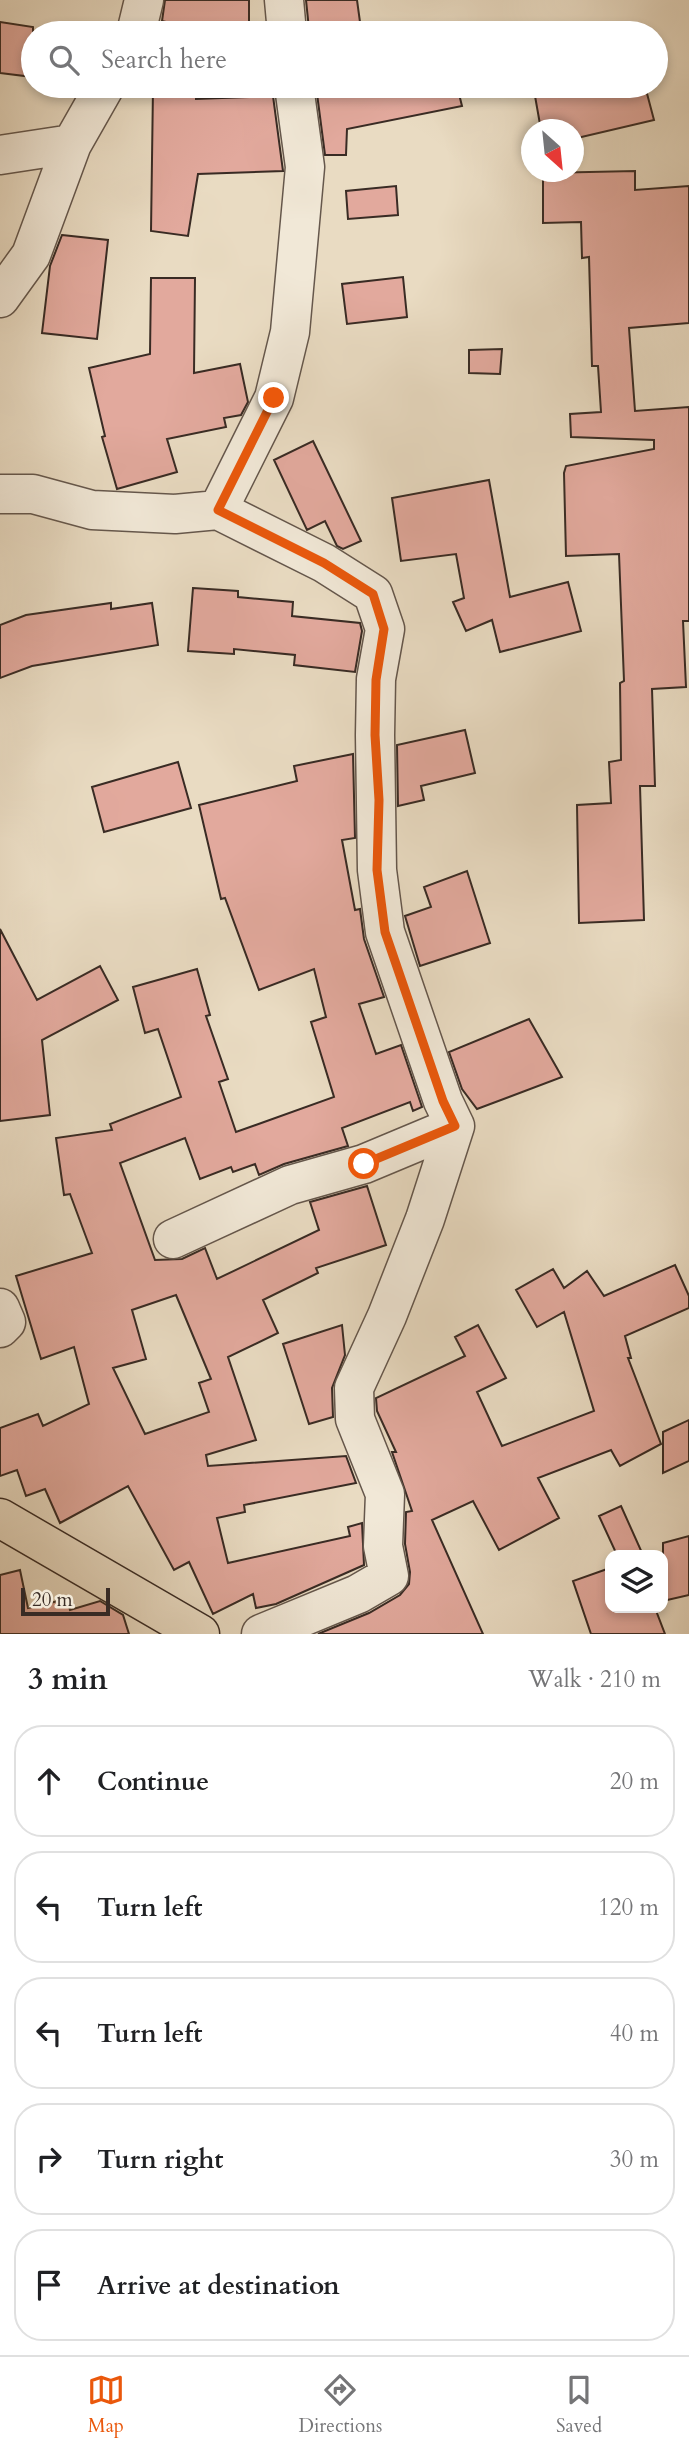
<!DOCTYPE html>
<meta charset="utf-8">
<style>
body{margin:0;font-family:Cardo,serif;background:#f6f6f6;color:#202124}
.controls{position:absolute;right:21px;bottom:21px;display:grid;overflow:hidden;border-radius:14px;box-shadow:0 4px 10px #0003}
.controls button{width:63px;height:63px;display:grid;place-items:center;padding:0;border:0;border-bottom:2px solid #e0e0e0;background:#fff;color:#202124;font:35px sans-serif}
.compass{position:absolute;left:521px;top:119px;width:63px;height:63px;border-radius:50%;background:#fff;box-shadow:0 4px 10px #0003;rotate:153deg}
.scale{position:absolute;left:21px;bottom:18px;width:89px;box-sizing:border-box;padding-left:7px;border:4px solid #392b24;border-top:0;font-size:19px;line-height:24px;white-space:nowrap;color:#392b24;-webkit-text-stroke:5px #f1e8d7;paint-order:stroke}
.stop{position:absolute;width:21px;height:21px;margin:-16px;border:5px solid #ea580c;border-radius:50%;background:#fff}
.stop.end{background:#ea580c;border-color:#fff;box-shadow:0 2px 7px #0008}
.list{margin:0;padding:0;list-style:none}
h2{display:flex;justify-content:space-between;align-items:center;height:91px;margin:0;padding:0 28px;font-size:30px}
h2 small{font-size:23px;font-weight:400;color:#757577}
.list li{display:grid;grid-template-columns:46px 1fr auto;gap:21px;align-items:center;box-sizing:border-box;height:112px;margin:0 14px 14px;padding:0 14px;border:2px solid #e0e0e0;border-radius:28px}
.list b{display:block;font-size:26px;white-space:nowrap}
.list em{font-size:23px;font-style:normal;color:#757577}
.icon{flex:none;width:38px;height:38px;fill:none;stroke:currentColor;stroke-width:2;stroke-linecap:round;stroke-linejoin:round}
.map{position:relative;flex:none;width:689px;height:1634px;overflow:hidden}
.search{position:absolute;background:#fff;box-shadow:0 4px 10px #0003;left:21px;right:21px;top:21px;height:77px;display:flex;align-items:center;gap:18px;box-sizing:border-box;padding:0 24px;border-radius:38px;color:#757577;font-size:26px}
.sheet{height:721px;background:#fff}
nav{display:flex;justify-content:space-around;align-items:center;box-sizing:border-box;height:98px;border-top:2px solid #e0e0e0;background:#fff;font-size:19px;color:#757577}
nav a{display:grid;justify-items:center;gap:4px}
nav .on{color:#ea580c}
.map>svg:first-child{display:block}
.building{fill:#e2a99d;stroke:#392b24;stroke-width:2;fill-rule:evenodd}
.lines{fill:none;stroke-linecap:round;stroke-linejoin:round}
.minor-casing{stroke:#65574c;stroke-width:41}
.highway-casing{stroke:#392b24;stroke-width:41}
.minor{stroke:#f1e8d7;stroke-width:38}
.highway{stroke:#e9dbc2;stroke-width:38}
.route{stroke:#ea580c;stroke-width:9}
</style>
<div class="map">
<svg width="689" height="1634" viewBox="0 0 689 1634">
<rect width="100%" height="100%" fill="#e9dbc2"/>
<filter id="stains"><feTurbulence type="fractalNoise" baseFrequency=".00286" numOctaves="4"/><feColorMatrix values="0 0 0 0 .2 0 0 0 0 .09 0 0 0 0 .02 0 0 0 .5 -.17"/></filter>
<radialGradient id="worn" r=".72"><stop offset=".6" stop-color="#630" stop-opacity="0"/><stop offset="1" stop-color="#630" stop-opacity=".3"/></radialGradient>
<path class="building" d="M165 0H249V33H172L174 24 162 21Z
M306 0H357L360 22 309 29Z
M0 22 33 27V77L0 73Z
M316 86H457L462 106 347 129 346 155H325Z
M584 86H645L654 120 573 139V130H541L535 96Z
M153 88 196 91V99L273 96 283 171 198 174 188 236 151 231Z
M635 171V190L689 186V323L629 328 635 411 689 407V621H683L686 687 652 689 655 786H640L644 920 579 923 577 805 611 803 609 762 621 760 620 683 624 681 619 554 566 556 564 473 566 466 654 449V440L571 437 570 414 601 412 598 366H592L589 257 582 258 581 222 543 223V173Z
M396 186 398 215 348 219 346 191Z
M62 235 108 240 97 339 42 333 50 266Z
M403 277 407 317 347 324 342 284Z
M151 278H195L194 373 240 364 248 402 241 415 224 418 226 427 167 439 177 472 117 489 102 437 105 436 89 368 150 354Z
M502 349 500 374 469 373V350Z
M313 441 361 541 343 549 337 546 325 521 307 530 274 460Z
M489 480 510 597 568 582 581 631 500 652 492 620 466 631 453 602 464 598 456 554 401 561 392 498Z
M193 588 238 591V597L293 602 292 616 360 623 362 631 355 672 294 665 295 655 234 649V654L188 651Z
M111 603V609L152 603 158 645 32 666 0 678V625L26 615Z
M465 730 475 773 421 786 424 800 398 806 397 745Z
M353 754 355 838 342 840 355 910 360 909 364 939 384 997 359 1004 376 1054 401 1045 422 1107 413 1111 410 1102 342 1128 348 1146 284 1164 259 1175 255 1164 233 1172 231 1167 200 1179 185 1138 120 1163 155 1260 182 1259 205 1248 217 1279 319 1230 310 1202 367 1186 386 1245 316 1268 318 1273 263 1300 278 1333 228 1357 256 1440 206 1455 208 1466 346 1456 356 1483 244 1505 245 1512 217 1518 228 1563 350 1536 348 1527 362 1523 364 1565 276 1604 256 1608 253 1594 213 1614 189 1562 174 1570 128 1486 60 1523 45 1489 26 1496 17 1470 0 1476V1428L38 1414 43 1426 89 1404 74 1347 41 1359 16 1276 92 1253 70 1194 64 1195 56 1138 112 1130 110 1124 181 1097 158 1029 145 1033 133 987 197 969 210 1015 206 1016 228 1079 219 1082 236 1132 334 1097 311 1022 326 1017 314 969 259 990 225 898 221 899 199 805 297 781 294 766ZM176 1295 211 1379 199 1383 209 1412 145 1434 113 1368 146 1359 132 1310Z
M178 762 191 808 104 832 92 787Z
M467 871 490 943 420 966 405 916 431 907 424 887Z
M0 929 37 1000 100 966 118 1000 42 1040 50 1115 0 1121Z
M529 1019 562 1077 477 1109 462 1089 449 1052Z
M675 1265 689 1296V1308L625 1336 631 1358H628L661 1444 620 1466 611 1450 538 1478 559 1518 499 1550 473 1501 432 1520 483 1634H318L369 1613 400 1595 409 1584 410 1572 405 1544 406 1512 412 1511 392 1452H396L377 1411 376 1398 465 1356 455 1337 478 1325 506 1378 477 1392 502 1446 594 1411 564 1312 537 1327 516 1290 553 1269 564 1288 587 1271 604 1296Z
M342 1325 345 1355 332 1388 333 1417 309 1424 283 1344Z
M689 1420V1461L663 1473V1432Z
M621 1506 643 1555H617L599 1516Z
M689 1536V1595L663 1601V1543Z
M610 1568V1608H655L665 1634H591L573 1581Z
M20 1570 28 1608 67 1599 70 1610 100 1601 123 1615 129 1634H0V1575Z"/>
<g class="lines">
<g class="minor-casing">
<path id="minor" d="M284 0 287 33
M136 33 144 0
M0 155 72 144
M0 298 31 255 72 144 105 86
M0 494H33L92 510 175 514 218 510 274 398 290 332 305 167 294 86
M218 510 324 563 373 594 385 629 376 679 375 735 377 870 385 932 443 1101 455 1126 425 1219 387 1316 354 1388 355 1419 385 1494 383 1546 389 1576 358 1594 261 1634
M173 1239 290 1185 364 1164 455 1126
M0 1308 6 1322 0 1328"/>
</g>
<g class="highway-casing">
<path id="highway" d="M0 1518 200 1634"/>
</g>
<use href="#minor" class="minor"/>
<use href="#highway" class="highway"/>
</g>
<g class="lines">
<path class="route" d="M274 398 218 510 324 563 373 594 384 629 376 680 375 735 379 800 377 870 385 932 443 1101 455 1126 364 1164"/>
</g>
<rect width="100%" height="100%" filter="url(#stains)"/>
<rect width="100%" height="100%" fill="url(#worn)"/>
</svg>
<div class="controls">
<button><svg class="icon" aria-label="layers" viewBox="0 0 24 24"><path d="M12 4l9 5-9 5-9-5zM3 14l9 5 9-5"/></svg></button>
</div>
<svg class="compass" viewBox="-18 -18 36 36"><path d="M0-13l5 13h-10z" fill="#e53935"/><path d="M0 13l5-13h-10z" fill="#757577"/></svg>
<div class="scale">20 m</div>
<div class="stop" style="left:364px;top:1164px"></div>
<div class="stop end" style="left:274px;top:398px"></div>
<div class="search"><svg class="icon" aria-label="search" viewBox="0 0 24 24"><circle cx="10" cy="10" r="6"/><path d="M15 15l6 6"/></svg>Search here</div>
</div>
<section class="sheet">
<h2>3 min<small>Walk · 210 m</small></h2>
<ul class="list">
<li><svg class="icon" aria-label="ahead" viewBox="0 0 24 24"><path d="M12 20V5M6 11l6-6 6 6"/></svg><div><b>Continue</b></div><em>20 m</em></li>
<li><svg class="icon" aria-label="left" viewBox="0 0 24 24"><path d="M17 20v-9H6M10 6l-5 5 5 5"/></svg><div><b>Turn left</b></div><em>120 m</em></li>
<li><svg class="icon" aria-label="left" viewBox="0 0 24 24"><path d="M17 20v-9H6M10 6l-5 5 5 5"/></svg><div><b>Turn left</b></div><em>40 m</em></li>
<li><svg class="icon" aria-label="right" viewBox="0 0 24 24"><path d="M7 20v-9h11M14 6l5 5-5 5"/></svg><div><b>Turn right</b></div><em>30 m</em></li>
<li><svg class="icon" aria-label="arrive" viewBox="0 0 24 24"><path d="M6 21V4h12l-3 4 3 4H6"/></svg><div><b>Arrive at destination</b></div></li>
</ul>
</section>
<nav>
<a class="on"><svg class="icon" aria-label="map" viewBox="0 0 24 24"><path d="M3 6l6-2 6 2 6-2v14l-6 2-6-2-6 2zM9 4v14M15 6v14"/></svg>Map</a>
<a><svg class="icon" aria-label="directions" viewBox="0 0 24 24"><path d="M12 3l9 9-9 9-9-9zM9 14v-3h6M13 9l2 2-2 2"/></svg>Directions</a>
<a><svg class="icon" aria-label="saved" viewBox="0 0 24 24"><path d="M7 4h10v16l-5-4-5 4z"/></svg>Saved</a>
</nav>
